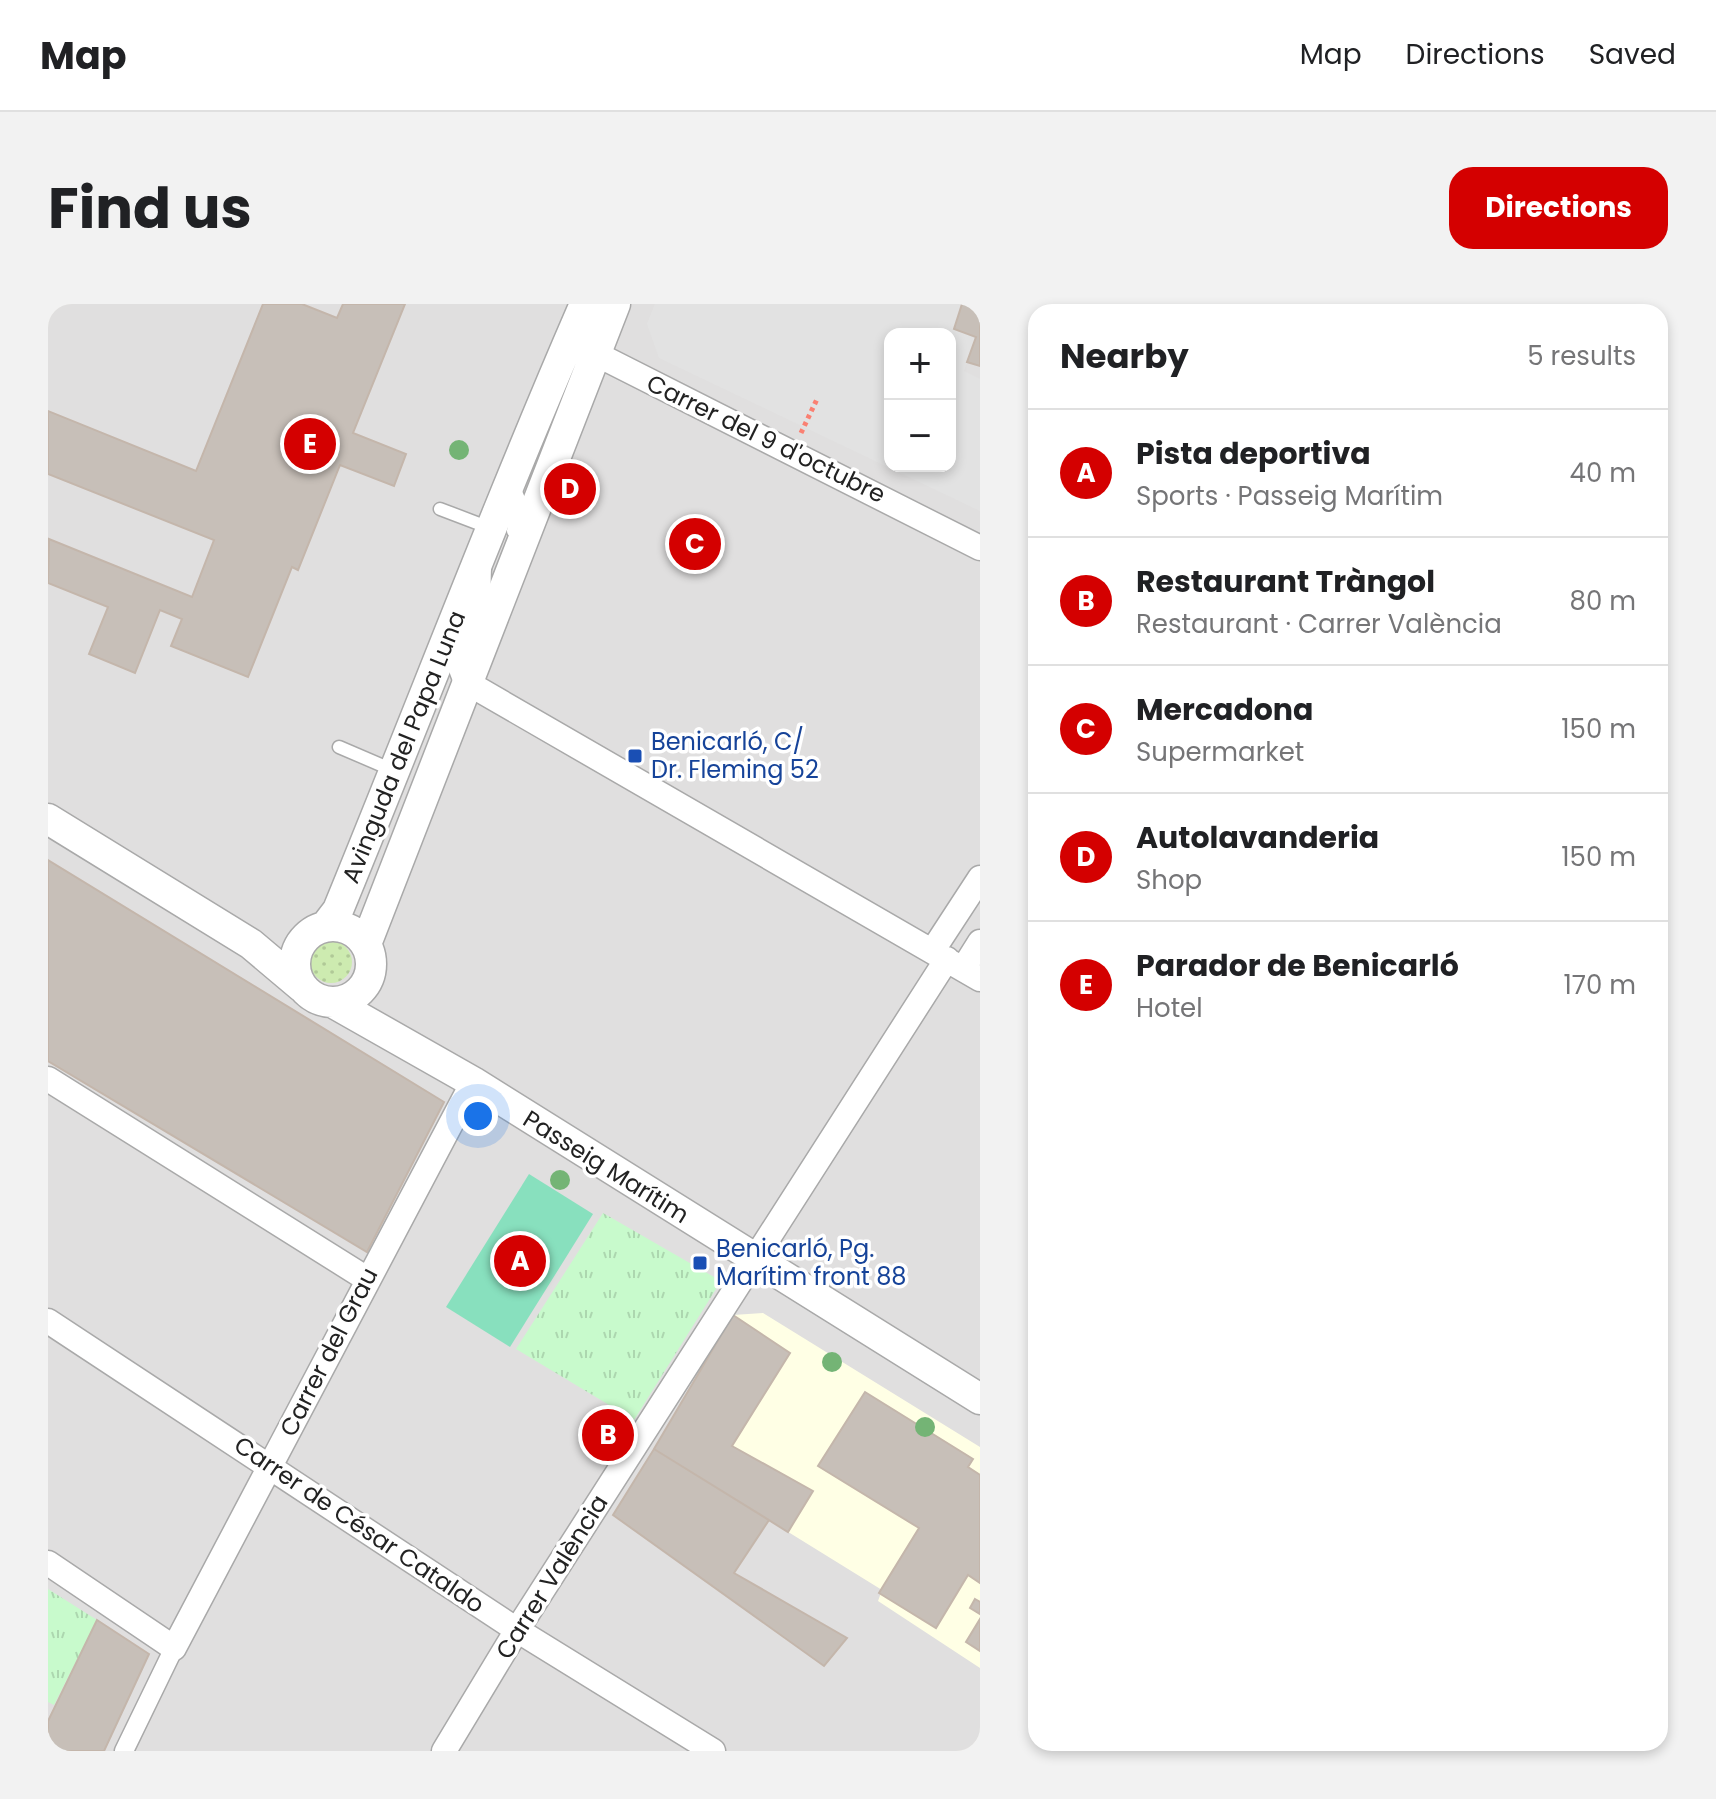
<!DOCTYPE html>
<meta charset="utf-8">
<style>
body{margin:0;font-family:Poppins,sans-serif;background:#f2f2f2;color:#202124}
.controls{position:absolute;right:24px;top:24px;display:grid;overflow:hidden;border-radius:16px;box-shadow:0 4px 12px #0003}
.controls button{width:72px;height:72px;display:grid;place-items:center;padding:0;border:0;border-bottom:2px solid #e0e0e0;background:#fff;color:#202124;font:40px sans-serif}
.you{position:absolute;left:430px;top:812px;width:28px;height:28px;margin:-20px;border:6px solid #fff;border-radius:50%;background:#1a73e8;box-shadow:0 0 0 12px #1a73e833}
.badge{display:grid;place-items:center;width:52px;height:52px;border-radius:50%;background:#d40000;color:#fff;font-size:26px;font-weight:700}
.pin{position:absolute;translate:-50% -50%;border:4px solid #fff;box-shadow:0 2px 8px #0006}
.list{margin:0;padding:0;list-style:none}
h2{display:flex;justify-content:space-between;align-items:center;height:104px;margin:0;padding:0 32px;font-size:34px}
h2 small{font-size:26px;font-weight:400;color:#757577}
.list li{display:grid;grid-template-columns:52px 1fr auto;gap:24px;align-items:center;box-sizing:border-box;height:128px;padding:0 32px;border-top:2px solid #e0e0e0}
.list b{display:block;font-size:30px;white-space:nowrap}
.list p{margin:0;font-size:26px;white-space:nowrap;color:#757577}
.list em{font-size:26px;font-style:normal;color:#757577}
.map{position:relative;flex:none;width:932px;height:1447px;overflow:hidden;border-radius:24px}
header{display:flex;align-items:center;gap:48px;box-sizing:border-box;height:112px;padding:0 40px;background:#fff;border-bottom:2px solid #e0e0e0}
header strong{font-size:38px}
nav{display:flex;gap:44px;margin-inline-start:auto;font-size:28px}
.intro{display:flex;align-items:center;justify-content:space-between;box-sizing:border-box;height:192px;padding:0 48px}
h1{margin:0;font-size:56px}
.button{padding:20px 36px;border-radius:24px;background:#d40000;color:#fff;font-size:28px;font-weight:700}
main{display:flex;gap:48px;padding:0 48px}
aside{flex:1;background:#fff;border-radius:24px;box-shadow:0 4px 12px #0003}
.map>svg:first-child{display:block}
.residential{fill:#e0dfdf;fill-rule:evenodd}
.education{fill:#ffffe5}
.grass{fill:url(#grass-dots)}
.park{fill:url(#park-tufts)}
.pitch{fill:#88e0be}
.parking{fill:#e2e2e2;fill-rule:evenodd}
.building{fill:#c7bfb8;stroke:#c4b6ab;stroke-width:2}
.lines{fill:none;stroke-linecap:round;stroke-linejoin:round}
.service-casing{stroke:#a9a9a9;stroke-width:15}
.pedestrian-casing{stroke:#a9a9a9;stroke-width:21}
.minor-casing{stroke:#a9a9a9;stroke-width:27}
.tertiary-casing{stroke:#a9a9a9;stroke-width:33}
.path{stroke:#fa8072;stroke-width:5;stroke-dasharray:4 4;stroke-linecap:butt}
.service{stroke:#fff;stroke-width:12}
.pedestrian{stroke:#fff;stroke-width:18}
.minor{stroke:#fff;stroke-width:24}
.tertiary{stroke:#fff;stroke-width:30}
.tree{fill:#74b475}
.transit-dot{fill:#1a4fb4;stroke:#fff;stroke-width:3}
.labels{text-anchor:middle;stroke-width:7;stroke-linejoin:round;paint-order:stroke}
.street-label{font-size:24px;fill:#222;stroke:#fff}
.transit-label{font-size:24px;fill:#164399;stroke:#fff;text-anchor:start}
</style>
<header>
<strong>Map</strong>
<nav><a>Map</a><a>Directions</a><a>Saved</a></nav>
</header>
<div class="intro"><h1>Find us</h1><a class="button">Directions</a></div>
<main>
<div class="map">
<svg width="932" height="1447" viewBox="0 0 932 1447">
<defs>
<pattern id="grass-dots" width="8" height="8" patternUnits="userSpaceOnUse" patternTransform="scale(2)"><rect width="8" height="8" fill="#cdebb0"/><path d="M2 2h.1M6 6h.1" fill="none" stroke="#b0c997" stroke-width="1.8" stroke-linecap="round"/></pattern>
<pattern id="park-tufts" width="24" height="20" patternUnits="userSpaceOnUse" patternTransform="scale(2)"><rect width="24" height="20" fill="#c8facc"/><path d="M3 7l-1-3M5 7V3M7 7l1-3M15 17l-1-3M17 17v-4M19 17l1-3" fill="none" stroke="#acd6af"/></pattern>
</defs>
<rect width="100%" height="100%" fill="#f2efe9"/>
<path class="residential" d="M0 0H932V1447H0ZM842 30H902V162H842Z"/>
<path class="education" d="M715 1009 932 1143V1364L830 1297 834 1286 606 1145 685 1011Z"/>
<path class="grass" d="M262 658a21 21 0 1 1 42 0a21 21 0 1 1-42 0Z"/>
<path class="park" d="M555 909 673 977 586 1116 468 1045Z
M0 1285 49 1316 6 1401 0 1398Z"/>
<path class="pitch" d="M481 870 545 910 462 1043 398 1003Z"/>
<path class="parking" d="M607 0H914L906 25 928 33 916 67 932 75V207L611 54 599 20ZM842 30H902V162H842Z"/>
<path class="building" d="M215 0H254L289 14 295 0H357L305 129 358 150 346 182 292 161 250 266 244 263 200 373 123 342 134 315 112 306 87 369 41 350 60 303 0 279 1 235 144 293 166 236 0 170V107L148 167Z
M914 0H932V62L919 58 928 33 906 25Z
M0 556 396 798 319 948 0 757Z
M685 1011 742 1049 684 1142 765 1187 740 1228 606 1145Z
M817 1088 925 1155 920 1163 932 1171V1279L920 1271 888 1324 831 1289 871 1224 770 1162Z
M606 1145 721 1216 686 1269 799 1334 776 1362 565 1211Z
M927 1295 932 1298V1310L922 1304Z
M932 1315V1347L918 1338Z
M49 1316 101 1350 56 1447H0V1417Z"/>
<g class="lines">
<g class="service-casing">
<path id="service" d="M392 205 434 221 439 227
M465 227 471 195 466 183
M291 443 347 467"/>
</g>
<g class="pedestrian-casing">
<path id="pedestrian" d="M76 1447 126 1344"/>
</g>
<g class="minor-casing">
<path id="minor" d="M544 29 549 45 558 55 932 244
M431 262 430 303 412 362 418 378 932 675
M885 646 932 574
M915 665 932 638
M0 775 319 975
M0 1017 469 1326 665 1447
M0 1259 126 1344 425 778
M396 1447 469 1326 899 655"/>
</g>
<g class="tertiary-casing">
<path id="tertiary" d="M0 515 203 640 254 683
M247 660a38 38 0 1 1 76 0a38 38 0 1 1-76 0Z
M277 623 290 606C373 404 450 200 537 0
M318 640 567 0
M284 698 425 778 932 1095"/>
</g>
<path class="path" d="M753 129 770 93"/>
<use href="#service" class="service"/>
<use href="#pedestrian" class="pedestrian"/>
<use href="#minor" class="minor"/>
<use href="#tertiary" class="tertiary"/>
</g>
<g class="tree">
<circle cx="411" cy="146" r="10"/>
<circle cx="512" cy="876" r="10"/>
<circle cx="784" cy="1058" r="10"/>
<circle cx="877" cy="1123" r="10"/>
</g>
<g class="transit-dot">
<rect x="579" y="444" width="16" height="16" rx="4"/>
<rect x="644" y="951" width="16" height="16" rx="4"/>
</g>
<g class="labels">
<g class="street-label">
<text transform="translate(718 135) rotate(26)" y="8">Carrer del 9 d'octubre</text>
<text transform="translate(356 443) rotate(-68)" y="8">Avinguda del Papa Luna</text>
<text transform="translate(558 863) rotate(32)" y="8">Passeig Marítim</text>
<text transform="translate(281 1048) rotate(-63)" y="8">Carrer del Grau</text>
<text transform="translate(311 1221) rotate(34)" y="8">Carrer de César Cataldo</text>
<text transform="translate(504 1273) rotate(-58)" y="8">Carrer València</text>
</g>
<g class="transit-label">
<text x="603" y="446">Benicarló, C/<tspan x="603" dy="28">Dr. Fleming 52</tspan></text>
<text x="668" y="953">Benicarló, Pg.<tspan x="668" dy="28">Marítim front 88</tspan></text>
</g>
</g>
</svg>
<div class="controls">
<button>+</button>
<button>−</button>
</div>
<div class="you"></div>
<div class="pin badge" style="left:472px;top:957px">A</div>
<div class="pin badge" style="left:560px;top:1131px">B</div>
<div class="pin badge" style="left:647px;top:240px">C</div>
<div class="pin badge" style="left:522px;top:185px">D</div>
<div class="pin badge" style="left:262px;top:140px">E</div>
</div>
<aside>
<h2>Nearby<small>5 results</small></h2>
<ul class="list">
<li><span class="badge">A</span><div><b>Pista deportiva</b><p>Sports · Passeig Marítim</p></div><em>40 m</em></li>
<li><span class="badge">B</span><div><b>Restaurant Tràngol</b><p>Restaurant · Carrer València</p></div><em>80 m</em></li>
<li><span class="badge">C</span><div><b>Mercadona</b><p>Supermarket</p></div><em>150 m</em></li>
<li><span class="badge">D</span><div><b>Autolavanderia</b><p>Shop</p></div><em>150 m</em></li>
<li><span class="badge">E</span><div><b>Parador de Benicarló</b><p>Hotel</p></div><em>170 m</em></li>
</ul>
</aside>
</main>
